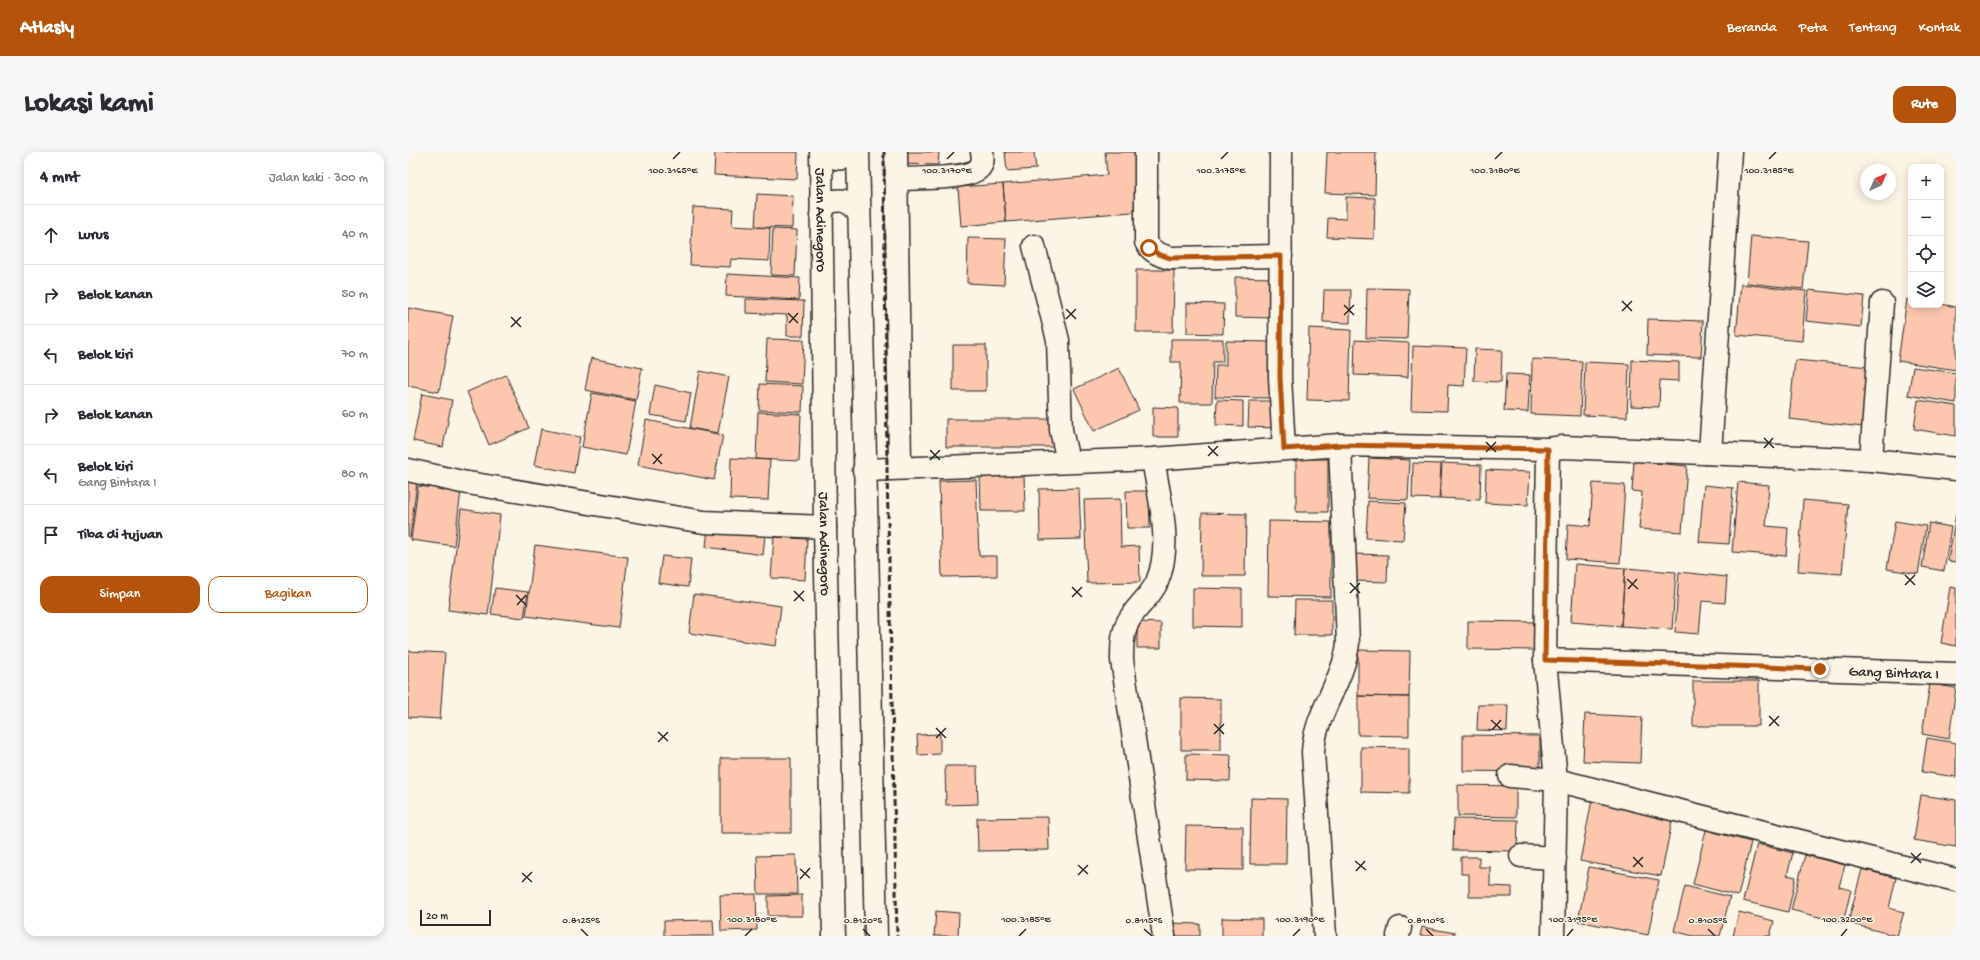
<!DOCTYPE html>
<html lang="id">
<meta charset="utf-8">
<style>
body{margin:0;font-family:"Gochi Hand",sans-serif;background:#f7f7f7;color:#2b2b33}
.controls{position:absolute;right:12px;top:12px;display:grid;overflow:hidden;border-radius:8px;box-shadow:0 2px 10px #0003}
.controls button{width:36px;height:36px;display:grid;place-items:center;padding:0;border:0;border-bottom:1px solid #e1e1e2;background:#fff;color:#2b2b33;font:20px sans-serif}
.compass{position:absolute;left:1452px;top:12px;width:36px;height:36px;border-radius:50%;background:#fff;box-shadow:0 2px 10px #0003;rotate:44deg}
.scale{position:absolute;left:12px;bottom:10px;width:71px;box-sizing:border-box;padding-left:4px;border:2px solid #2b2b2b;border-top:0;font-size:11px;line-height:14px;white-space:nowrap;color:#2b2b2b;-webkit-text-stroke:3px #fcf5e5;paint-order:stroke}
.stop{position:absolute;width:12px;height:12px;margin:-9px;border:3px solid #b45309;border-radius:50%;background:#fff}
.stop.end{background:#b45309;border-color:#fff;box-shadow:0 1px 4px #0008}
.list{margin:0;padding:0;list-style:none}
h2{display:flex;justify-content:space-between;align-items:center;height:52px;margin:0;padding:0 16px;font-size:17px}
h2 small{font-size:13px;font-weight:400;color:#7c7c81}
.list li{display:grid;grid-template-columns:26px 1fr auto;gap:12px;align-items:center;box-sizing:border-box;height:60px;padding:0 16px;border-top:1px solid #e1e1e2}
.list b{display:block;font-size:15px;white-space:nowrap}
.list p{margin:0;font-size:13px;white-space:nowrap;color:#7c7c81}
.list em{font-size:13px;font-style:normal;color:#7c7c81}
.actions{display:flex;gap:8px;padding:12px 16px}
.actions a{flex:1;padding:9px 0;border:1px solid #b45309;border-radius:12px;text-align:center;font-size:14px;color:#b45309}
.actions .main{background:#b45309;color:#fff}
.icon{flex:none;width:22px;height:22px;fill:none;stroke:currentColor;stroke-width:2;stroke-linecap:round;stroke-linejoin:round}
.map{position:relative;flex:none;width:1548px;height:784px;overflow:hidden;border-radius:12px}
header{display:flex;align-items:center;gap:24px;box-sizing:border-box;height:56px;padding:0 20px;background:#b45309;color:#fff}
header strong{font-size:19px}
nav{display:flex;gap:22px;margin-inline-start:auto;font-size:14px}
.intro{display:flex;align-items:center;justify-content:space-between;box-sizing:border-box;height:96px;padding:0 24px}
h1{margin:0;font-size:28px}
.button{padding:10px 18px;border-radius:12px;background:#b45309;color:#fff;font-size:14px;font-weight:700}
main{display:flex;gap:24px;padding:0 24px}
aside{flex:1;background:#fff;border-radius:12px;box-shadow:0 2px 10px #0003}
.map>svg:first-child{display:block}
.building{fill:#fcc7ae;stroke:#2b2b2b}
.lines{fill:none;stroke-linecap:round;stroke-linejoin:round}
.minor-casing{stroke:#2b2b2b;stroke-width:25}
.highway-casing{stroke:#2b2b2b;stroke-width:25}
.minor{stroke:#fcf5e5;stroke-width:22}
.highway{stroke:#fcf5e5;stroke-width:22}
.rail{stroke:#2b2b2b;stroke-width:3;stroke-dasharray:6 3;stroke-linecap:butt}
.route{stroke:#b45309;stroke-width:5}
.ticks{fill:none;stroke:#2b2b2b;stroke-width:1.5}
.labels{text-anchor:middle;stroke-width:3;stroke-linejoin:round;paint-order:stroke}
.street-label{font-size:15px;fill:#2b2b2b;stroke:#fcf5e5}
.ticks-label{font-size:10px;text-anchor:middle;fill:#2b2b2b;stroke:#fcf5e5;stroke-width:3;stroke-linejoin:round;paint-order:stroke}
</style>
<header>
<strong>Atlasly</strong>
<nav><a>Beranda</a><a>Peta</a><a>Tentang</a><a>Kontak</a></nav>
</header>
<div class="intro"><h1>Lokasi kami</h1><a class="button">Rute</a></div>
<main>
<aside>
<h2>4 mnt<small>Jalan kaki · 300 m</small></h2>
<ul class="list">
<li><svg class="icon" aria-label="ahead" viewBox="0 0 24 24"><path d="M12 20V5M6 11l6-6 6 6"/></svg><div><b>Lurus</b></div><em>40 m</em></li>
<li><svg class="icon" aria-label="right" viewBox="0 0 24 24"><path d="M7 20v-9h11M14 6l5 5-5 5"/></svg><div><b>Belok kanan</b></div><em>50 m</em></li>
<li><svg class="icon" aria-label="left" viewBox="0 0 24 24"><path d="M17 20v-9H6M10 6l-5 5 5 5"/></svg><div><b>Belok kiri</b></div><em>70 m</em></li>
<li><svg class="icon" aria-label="right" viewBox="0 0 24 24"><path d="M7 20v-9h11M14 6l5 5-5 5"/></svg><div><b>Belok kanan</b></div><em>60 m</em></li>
<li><svg class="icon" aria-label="left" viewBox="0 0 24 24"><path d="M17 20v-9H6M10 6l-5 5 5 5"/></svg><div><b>Belok kiri</b><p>Gang Bintara I</p></div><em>80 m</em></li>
<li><svg class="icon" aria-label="arrive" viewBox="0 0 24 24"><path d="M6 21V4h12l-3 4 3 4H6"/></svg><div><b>Tiba di tujuan</b></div></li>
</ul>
<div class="actions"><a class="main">Simpan</a><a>Bagikan</a></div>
</aside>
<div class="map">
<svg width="1548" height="784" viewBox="0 0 1548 784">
<rect width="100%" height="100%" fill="#fcf5e5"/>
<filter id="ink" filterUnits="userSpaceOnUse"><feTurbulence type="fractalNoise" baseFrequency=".025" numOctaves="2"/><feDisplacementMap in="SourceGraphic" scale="8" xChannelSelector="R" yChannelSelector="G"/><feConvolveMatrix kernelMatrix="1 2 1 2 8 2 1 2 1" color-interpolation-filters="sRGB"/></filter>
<g filter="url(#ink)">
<path class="building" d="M307 0H390L389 27 306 23Z
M493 0H531L530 13 493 12Z
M597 0H626L628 17 599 19Z
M697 0H732L737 59 598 70 595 32 699 23Z
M919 0H968L967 43 917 41Z
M595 32 598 70 553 74 550 35Z
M349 42 385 44 384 76 347 75Z
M938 45 967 46 966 87 919 85 920 66 938 67Z
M285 55 325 57 324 74 362 76 361 109 323 107 322 115 282 113Z
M365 77 389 78 387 124 363 123Z
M1343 84 1400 89 1395 137 1339 131Z
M560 86 598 87 596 133 559 131Z
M728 118H766L765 180H728Z
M319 122 392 126 391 148 318 144Z
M827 125 864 126 863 166 827 165Z
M1333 132 1398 139 1394 189 1328 183Z
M959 136 1001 137 999 187 958 186Z
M916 138H943L942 171 915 170Z
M1401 138 1456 144 1453 175 1398 169Z
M338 147 396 149 395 184H379V163L338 161Z
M1499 147 1503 148V153L1533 152 1548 155V218L1490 209Z
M779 151 816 152 815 182 779 181Z
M0 156 45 164 31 240 0 234Z
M1240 167 1295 169 1293 205 1239 203Z
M901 176 943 178 941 249 899 248Z
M359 187 396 188 394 232 357 230Z
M763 187H815V210H805L804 251H772L773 210H763Z
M947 188 1001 191 1000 225 946 223Z
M818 189 862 190V246L807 245 808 213H818Z
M545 193H578V239H545Z
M1005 194 1058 196 1056 234 1040 233 1039 259 1003 258Z
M1067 197 1094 198 1093 230 1066 229Z
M183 206 234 216 228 248 177 238Z
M1124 207 1174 209 1172 264 1123 262Z
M1224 208 1271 210V229L1252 228 1251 255 1223 254Z
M1387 208 1461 215 1455 275 1381 267Z
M1177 210 1221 212 1219 265 1175 263Z
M1505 215 1548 221V251L1500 243Z
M711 216 731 258 686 279 666 237Z
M292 219 321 225 310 281 282 276Z
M1098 222 1122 223 1120 260 1096 259Z
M98 223 121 276 81 293 59 240Z
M352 232 395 234 394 260 351 258Z
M247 233 283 241 278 269 242 263Z
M184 241 228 249 218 303 174 295Z
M14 242 44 248 35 295 5 289Z
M809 248 835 249V274L808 273Z
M1510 248 1548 254V284L1506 277Z
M841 249H868V276L840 275Z
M745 255 770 256V285H745Z
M350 260 393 262 391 309 348 307Z
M538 267H645V295H538Z
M238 268 315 283 306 328 230 313Z
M133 277 172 285 166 321 126 313Z
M323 306 362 308 360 348 322 347Z
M961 306 1002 308 1000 348 959 346Z
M888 307H920V360H888Z
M1226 309 1279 314 1274 380 1231 377 1234 340 1224 339Z
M1005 311 1033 312 1031 347 1004 346Z
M1034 311 1073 313 1072 348 1032 346Z
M1078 318 1122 320 1120 353 1077 351Z
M616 322 617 359H573L572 323Z
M568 328 571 404H589V424L534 425 531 329Z
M0 329 9 330 2 385H0Z
M1330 330 1361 333 1358 374 1380 376 1378 404 1324 400Z
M1185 331 1217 333 1212 411 1158 407 1160 372 1182 374Z
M1296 333 1325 336 1321 392 1291 390Z
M10 334 53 339 46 394 3 388Z
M671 336 673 387 632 388 631 337Z
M718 339H741L742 376H719Z
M712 347 713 395 731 394 732 430 679 431 676 348Z
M1395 348 1440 352 1434 422 1390 419Z
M960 349 998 351 995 388 958 386Z
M53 357 92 363 80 463 40 458Z
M794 361 838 362 837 424H793Z
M1548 362V410L1540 409Z
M861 369 923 370V445L860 444Z
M1487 369 1518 374 1510 422 1479 417Z
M1521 371 1543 375 1536 419 1514 415Z
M300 376 357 383 355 403 298 395Z
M366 385 399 387 397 428 363 426Z
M127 393 220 405 211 476 118 464Z
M948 402 980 403 979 430 947 429Z
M254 404 283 407 280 435 250 431Z
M1167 412 1217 416 1213 474 1163 470Z
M1217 416 1268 420 1264 477 1213 474Z
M1271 420 1319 425 1317 451 1294 449 1291 482 1267 480Z
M1542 435 1548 436V494L1533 491Z
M87 436 120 440 116 466 83 462Z
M785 436 834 437V475L785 474Z
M286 442 373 454 368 494 281 481Z
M887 448H924V483H886Z
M1060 469 1126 470V498L1060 497Z
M729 470 753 471V496H729Z
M950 498 1002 499 1001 545 950 544Z
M0 499 37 501 32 567 0 565Z
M1285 529H1351V574H1285Z
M1522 532 1548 536 1541 587 1514 582Z
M950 544 1001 545V584L950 583Z
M773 546 813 547V598H773Z
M1070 553H1100L1099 579 1069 578Z
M1177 562 1234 565 1232 611 1175 609Z
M532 582V602L510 603 509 583Z
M1055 583 1132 584V620L1055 619Z
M1519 586 1548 591V625L1514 620Z
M953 595 1001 596V641L953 640Z
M778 602 823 603 822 629 778 628Z
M313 606H383V681H313Z
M537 614H569L570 652 538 653Z
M1050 633 1108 634V665L1050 664Z
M1513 643 1548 648V695L1506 688Z
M843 646 879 647 878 712H842Z
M1184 648 1265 664 1253 724 1172 709Z
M640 665 641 698 570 699 569 666Z
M1046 667 1110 668 1109 699 1045 698Z
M778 674 835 675V718L777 717Z
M1298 678 1343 690 1330 744 1285 732Z
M1349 692 1385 701 1379 723 1388 725 1380 760 1335 749Z
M388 703 389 742H350L349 704Z
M1397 703 1437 713 1431 735 1443 738 1435 771 1383 758Z
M1053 705H1071V715H1082V734L1104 735V745H1061V722H1053Z
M1181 715 1251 728 1240 783 1170 769Z
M1454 717 1488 726 1481 756 1496 760 1489 784 1440 771Z
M1277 734 1322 745 1312 784H1285L1266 779Z
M348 742 349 778 313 779 312 743Z
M394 743V764H360V744Z
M528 759 551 761 550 784H526Z
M1331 760 1366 769 1362 784H1325Z
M814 766 854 767V784H814Z
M305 768 306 784H256V769Z
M761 771 792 772V784H760Z
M1014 775 1047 781 1046 784H1012Z"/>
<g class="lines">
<g class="minor-casing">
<g id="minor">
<path d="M488 0 492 316"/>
<path d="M738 0V90C743 100 752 103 762 106L873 104"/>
<path d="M873 0 872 225 876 297"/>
<path d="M488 27C504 26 564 28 572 15 575 11 575 5 574 0"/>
<path d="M626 94 650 188 653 278 660 309"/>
<path d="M1140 297 1137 508 1148 628 1548 728"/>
<path d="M1302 301 1322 0"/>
<path d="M745 307C751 346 765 392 749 430 742 446 725 457 719 472 714 484 714 496 714 508L756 784"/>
<path d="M1463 308 1474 151"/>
<path d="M0 318 54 330 296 370 417 375"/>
<path d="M456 318 745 307 932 293 1140 297 1155 295 1463 308 1548 317"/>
<path id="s1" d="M1137 508 1548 522"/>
<path d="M1102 624 1148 628 1145 784"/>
<path d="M1113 704 1147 706"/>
<path d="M917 784 905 600C907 560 936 530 940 491L932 293"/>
<path d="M990 784 992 776"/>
</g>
</g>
<g class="highway-casing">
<g id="highway">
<path id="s2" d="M413 0 417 375 426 784"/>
<path d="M417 0C428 9 437 8 447 0"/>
<path d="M450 0 468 784"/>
<path d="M413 63 418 51C435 46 439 48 451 60"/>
</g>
</g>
<use href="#minor" class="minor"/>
<use href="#highway" class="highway"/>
<path class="rail" d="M476 0 479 317 489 784"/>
</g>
</g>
<g class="lines" filter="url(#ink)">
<path class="route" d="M741 96 750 102 762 106 873 104 872 225 876 297 932 293 1140 297 1137 508 1412 517"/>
</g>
<path class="ticks" d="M265 7 272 0M539 7 546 0M813 7 820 0M1087 7 1094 0M1361 7 1368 0M1214 149 1224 159M936 153 946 163M658 157 668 167M1214 159 1224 149M380 161 390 171M936 163 946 153M103 165 113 175M658 167 668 157M381 171 390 161M103 175 113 165M1356 286 1366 296M1078 290 1088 300M800 294 810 304M1356 296 1365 286M522 298 532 308M1078 300 1088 290M244 302 254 312M800 304 810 294M522 308 532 298M245 312 254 302M1497 423 1507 433M1219 427 1230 437M942 431 952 441M1497 433 1507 423M664 435 674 445M1220 437 1229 427M386 439 396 449M942 441 952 431M108 443 118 453M664 445 674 435M386 449 396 439M109 453 118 443M1361 564 1371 574M1083 568 1094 578M806 572 816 582M1361 574 1371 564M528 576 538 586M1084 578 1093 568M250 580 260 589M806 582 816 572M528 586 538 576M250 590 260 580M1503 701 1513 711M1225 705 1235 715M947 709 958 718M1503 711 1513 701M670 713 680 722M1225 715 1235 705M392 717 402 726M948 719 957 709M114 721 124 730M670 723 680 713M392 727 402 716M114 730 124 720M173 777 180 784M455 777 462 784M736 777 744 784M1018 777 1025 784M1300 777 1307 784M337 784 344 777M611 784 618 777M885 784 892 777M1159 784 1165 777M1433 784 1439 777"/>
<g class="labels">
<g class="street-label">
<text dy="5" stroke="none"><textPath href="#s2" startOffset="68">Jalan Adinegoro</textPath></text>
<text dy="5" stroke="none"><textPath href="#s2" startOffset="392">Jalan Adinegoro</textPath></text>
<text dy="5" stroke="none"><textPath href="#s1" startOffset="349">Gang Bintara I</textPath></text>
</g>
</g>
<g class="ticks-label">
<text x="265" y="21">100.3165°E</text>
<text x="539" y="21">100.3170°E</text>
<text x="813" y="21">100.3175°E</text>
<text x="1087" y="21">100.3180°E</text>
<text x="1361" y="21">100.3185°E</text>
<text x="344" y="770">100.3180°E</text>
<text x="618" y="770">100.3185°E</text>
<text x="892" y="770">100.3190°E</text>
<text x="1165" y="770">100.3195°E</text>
<text x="1439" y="770">100.3200°E</text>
<text x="173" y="771">0.8125°S</text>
<text x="455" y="771">0.8120°S</text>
<text x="736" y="771">0.8115°S</text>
<text x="1018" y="771">0.8110°S</text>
<text x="1300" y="771">0.8105°S</text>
</g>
</svg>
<div class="controls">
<button>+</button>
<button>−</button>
<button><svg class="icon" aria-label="locate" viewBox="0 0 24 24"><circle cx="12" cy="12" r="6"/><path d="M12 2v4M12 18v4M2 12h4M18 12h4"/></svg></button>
<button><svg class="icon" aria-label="layers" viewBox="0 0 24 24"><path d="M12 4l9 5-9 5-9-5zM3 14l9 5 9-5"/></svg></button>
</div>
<svg class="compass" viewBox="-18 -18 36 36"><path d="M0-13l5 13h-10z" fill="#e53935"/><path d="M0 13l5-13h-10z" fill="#7c7c81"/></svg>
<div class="scale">20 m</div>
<div class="stop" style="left:741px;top:96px"></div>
<div class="stop end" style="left:1412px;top:517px"></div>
</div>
</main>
